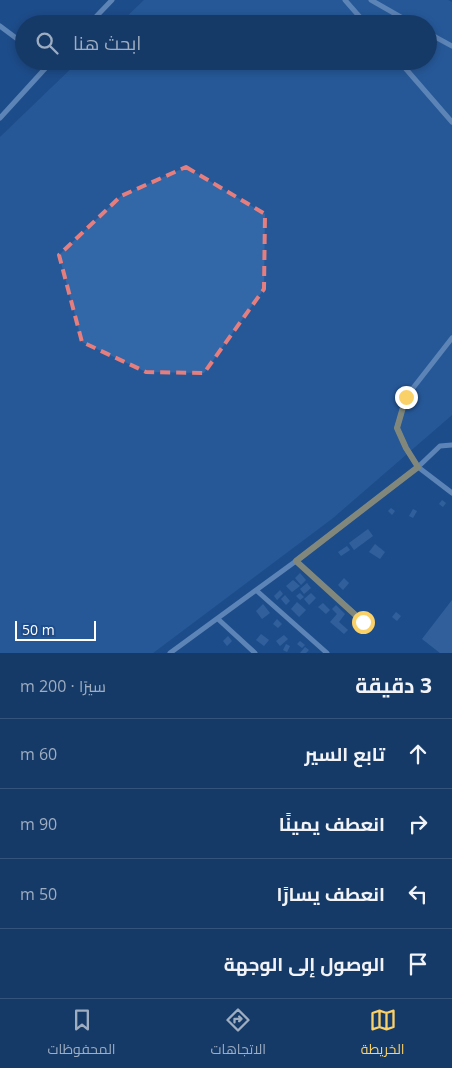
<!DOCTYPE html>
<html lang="ar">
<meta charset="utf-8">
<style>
body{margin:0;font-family:"Open Sans",Cairo,sans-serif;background:#234571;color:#f1f3f6;direction:rtl}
.scale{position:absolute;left:15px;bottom:12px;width:81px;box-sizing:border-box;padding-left:5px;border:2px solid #fff;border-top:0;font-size:14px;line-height:18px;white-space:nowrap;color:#fff;-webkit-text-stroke:4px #1e4d8a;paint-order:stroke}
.stop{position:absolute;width:15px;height:15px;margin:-11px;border:4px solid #fad069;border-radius:50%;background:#fff}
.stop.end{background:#fad069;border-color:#fff;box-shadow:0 1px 5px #0008}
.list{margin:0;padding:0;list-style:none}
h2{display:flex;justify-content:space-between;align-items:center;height:65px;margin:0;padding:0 20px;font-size:21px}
h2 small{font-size:16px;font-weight:400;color:#9eadc0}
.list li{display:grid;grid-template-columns:32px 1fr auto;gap:15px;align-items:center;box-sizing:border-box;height:70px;padding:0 20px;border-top:1px solid #35547c}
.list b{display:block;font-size:19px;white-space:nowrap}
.list em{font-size:16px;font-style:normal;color:#9eadc0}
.icon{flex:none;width:28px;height:28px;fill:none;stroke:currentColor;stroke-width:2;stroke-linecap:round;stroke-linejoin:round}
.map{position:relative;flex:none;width:452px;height:653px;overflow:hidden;direction:ltr}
.search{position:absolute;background:#163a68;box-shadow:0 2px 8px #0003;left:15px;right:15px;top:15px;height:55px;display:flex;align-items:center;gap:12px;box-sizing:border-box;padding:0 18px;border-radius:28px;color:#9eadc0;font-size:19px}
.sheet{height:345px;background:#163a68}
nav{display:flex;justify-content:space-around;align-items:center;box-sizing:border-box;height:70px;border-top:1px solid #35547c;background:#163a68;font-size:14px;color:#9eadc0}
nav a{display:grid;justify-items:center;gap:2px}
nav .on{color:#fad069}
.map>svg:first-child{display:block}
.green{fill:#3267a8}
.building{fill:#4777b2}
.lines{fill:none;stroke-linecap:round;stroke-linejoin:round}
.minor{stroke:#aac8ec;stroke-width:5}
.route{stroke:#fad069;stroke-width:6}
.marked{fill:none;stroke:#e67e7e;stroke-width:4;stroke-dasharray:10 6;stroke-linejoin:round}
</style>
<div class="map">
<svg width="452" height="653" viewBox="0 0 452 653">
<rect width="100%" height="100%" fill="#1e4d8a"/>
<path class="green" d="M144 0H448L452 2V415L333 518 153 653H0V137L79 61H428V24H119Z"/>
<path class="building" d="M442 500 446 503 443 507 439 504Z
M391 508 395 511 392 515 388 511Z
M413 509 417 511 413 518 409 516Z
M368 529 373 536 354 550 349 543Z
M375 544 385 552 380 559 369 552Z
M347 546 350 550 341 556 338 552Z
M300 573 306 580 301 585 295 578Z
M344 578 349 583 343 590 338 585Z
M293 580 300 586 292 592 286 586Z
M307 583 311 588 304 594 300 589Z
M280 590 283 594 277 600 274 596Z
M300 593 304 597 300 600 296 596Z
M311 593 316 598 309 605 304 599Z
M285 595 290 601 286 605 281 599Z
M452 600V653H440L422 639Z
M297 602 306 610 299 617 291 609Z
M323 603 330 610 326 614 318 607Z
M263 604 270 613 262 619 256 611Z
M336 605 345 614 339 622 348 630 344 634 330 622 337 614 332 609Z
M396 612 401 616 397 621 392 617Z
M277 619 282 624 278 628 273 624Z
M261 634 269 640 264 646 256 640Z
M284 635 288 639 280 646 276 641Z
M228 636 232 641 227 646 223 641Z
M300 641 305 645 302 648 297 644Z
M286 644 290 646 287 652 283 650Z
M305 647 309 650 306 653H300Z"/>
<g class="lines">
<path class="minor" d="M345 0 366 24
M371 0 413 24
M89 24 112 0
M0 26 24 44
M428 33 452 46
M399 61 452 122
M0 118 52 61
M452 338 406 397 397 428 406 448 418 467 452 493
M296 561 418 467 440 446 452 445
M257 591 327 653
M218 619 255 653
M170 653 296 561 363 621"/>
</g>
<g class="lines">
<path class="route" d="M363 622 296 561 418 467 406 448 397 428 406 397"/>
</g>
<path d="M0 0H452V653H0ZM186 167 265 214 264 289 204 373 146 372 82 342 59 255 121 196Z" fill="#1e4d8a" fill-opacity=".55" fill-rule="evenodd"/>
<path class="marked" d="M186 167 265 214 264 289 204 373 146 372 82 342 59 255 121 196Z"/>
</svg>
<div class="scale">50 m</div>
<div class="stop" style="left:363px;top:622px"></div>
<div class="stop end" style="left:406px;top:397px"></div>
<div class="search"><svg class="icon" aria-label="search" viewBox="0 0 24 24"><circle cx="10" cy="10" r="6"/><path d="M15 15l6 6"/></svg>ابحث هنا</div>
</div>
<section class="sheet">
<h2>3 دقيقة<small>سيرًا · 200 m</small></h2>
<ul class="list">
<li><svg class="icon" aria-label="ahead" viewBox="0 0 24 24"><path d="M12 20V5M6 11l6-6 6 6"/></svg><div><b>تابع السير</b></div><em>60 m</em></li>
<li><svg class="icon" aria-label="right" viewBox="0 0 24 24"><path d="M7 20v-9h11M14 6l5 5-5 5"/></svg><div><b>انعطف يمينًا</b></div><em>90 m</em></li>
<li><svg class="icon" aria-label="left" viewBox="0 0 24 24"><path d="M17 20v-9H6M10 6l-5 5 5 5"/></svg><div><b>انعطف يسارًا</b></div><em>50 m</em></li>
<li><svg class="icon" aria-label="arrive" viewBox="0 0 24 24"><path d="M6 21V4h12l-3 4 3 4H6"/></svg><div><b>الوصول إلى الوجهة</b></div></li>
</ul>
</section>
<nav>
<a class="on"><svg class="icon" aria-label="map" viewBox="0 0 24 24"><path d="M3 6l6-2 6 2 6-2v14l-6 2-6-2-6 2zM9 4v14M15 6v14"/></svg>الخريطة</a>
<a><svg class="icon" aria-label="directions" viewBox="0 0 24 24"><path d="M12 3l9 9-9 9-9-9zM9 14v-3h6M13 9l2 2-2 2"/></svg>الاتجاهات</a>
<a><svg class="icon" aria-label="saved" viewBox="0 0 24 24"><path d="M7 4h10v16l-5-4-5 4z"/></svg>المحفوظات</a>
</nav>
